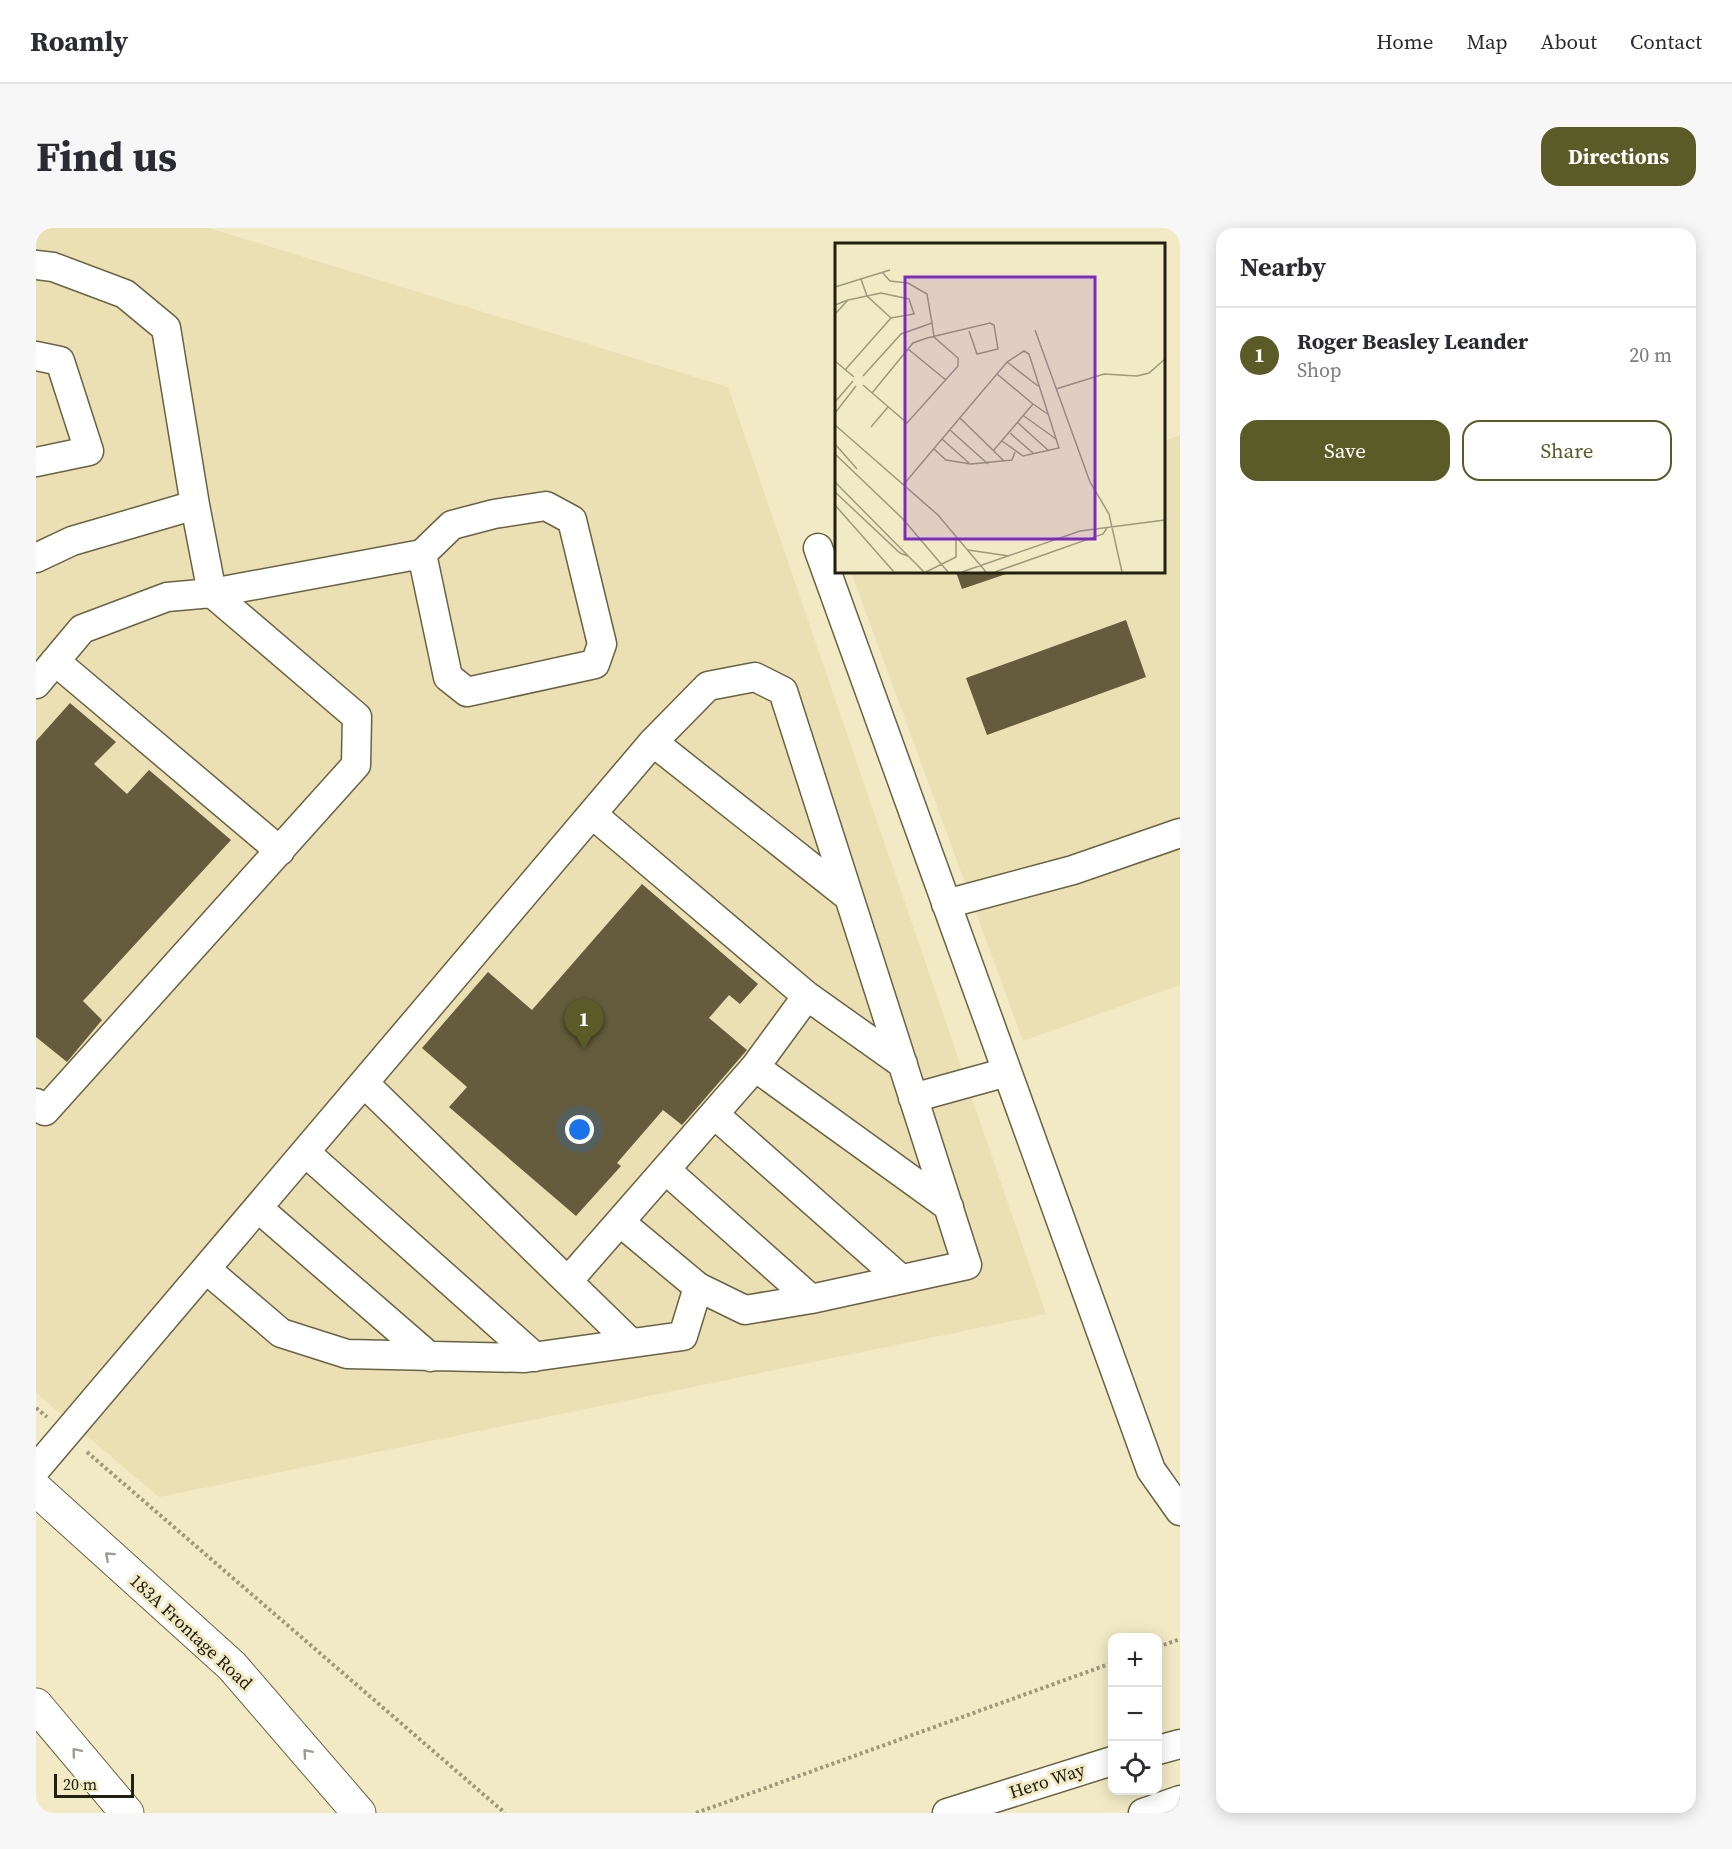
<!DOCTYPE html>
<meta charset="utf-8">
<style>
body{margin:0;font-family:"Source Serif 4",serif;background:#f7f7f7;color:#2b2b33}
.controls{position:absolute;right:18px;bottom:18px;display:grid;overflow:hidden;border-radius:12px;box-shadow:0 3px 15px #0003}
.controls button{width:54px;height:54px;display:grid;place-items:center;padding:0;border:0;border-bottom:2px solid #e1e1e2;background:#fff;color:#2b2b33;font:30px sans-serif}
.scale{position:absolute;left:18px;bottom:15px;width:80px;box-sizing:border-box;padding-left:6px;border:3px solid #232012;border-top:0;font-size:16px;line-height:21px;white-space:nowrap;color:#232012;-webkit-text-stroke:4px #f2eac5;paint-order:stroke}
.you{position:absolute;left:544px;top:902px;width:21px;height:21px;margin:-15px;border:4px solid #fff;border-radius:50%;background:#1a73e8;box-shadow:0 0 0 9px #1a73e833}
.badge{display:grid;place-items:center;width:39px;height:39px;border-radius:50%;background:#5b5b28;color:#fff;font-size:20px;font-weight:700}
.pin{position:absolute;translate:-50% -50px;filter:drop-shadow(0 2px 3px #0008)}
.pin::after{content:'';position:absolute;top:32px;width:21px;height:18px;background:inherit;clip-path:polygon(0 0,100% 0,50% 100%)}
.list{margin:0;padding:0;list-style:none}
h2{display:flex;justify-content:space-between;align-items:center;height:78px;margin:0;padding:0 24px;font-size:26px}
h2 small{font-size:20px;font-weight:400;color:#7c7c81}
.list li{display:grid;grid-template-columns:39px 1fr auto;gap:18px;align-items:center;box-sizing:border-box;height:96px;padding:0 24px;border-top:2px solid #e1e1e2}
.list b{display:block;font-size:22px;white-space:nowrap}
.list p{margin:0;font-size:20px;white-space:nowrap;color:#7c7c81}
.list em{font-size:20px;font-style:normal;color:#7c7c81}
.actions{display:flex;gap:12px;padding:18px 24px}
.actions a{flex:1;padding:14px 0;border:2px solid #5b5b28;border-radius:18px;text-align:center;font-size:21px;color:#5b5b28}
.actions .main{background:#5b5b28;color:#fff}
.icon{flex:none;width:33px;height:33px;fill:none;stroke:currentColor;stroke-width:2;stroke-linecap:round;stroke-linejoin:round}
.map{position:relative;flex:none;width:1144px;height:1585px;overflow:hidden;border-radius:18px}
header{display:flex;align-items:center;gap:36px;box-sizing:border-box;height:84px;padding:0 30px;background:#fff;border-bottom:2px solid #e1e1e2}
header strong{font-size:28px}
nav{display:flex;gap:33px;margin-inline-start:auto;font-size:21px}
.intro{display:flex;align-items:center;justify-content:space-between;box-sizing:border-box;height:144px;padding:0 36px}
h1{margin:0;font-size:42px}
.button{padding:15px 27px;border-radius:18px;background:#5b5b28;color:#fff;font-size:21px;font-weight:700}
main{display:flex;gap:36px;padding:0 36px}
aside{flex:1;background:#fff;border-radius:18px;box-shadow:0 3px 15px #0003}
.map>svg:first-child{display:block}
.built{fill:#eae0b4}
.building{fill:#645c3c}
.lines{fill:none;stroke-linecap:round;stroke-linejoin:round}
.minor-casing{stroke:#6a6242;stroke-width:31}
.major-casing{stroke:#6a6242;stroke-width:35}
.highway-casing{stroke:#6a6242;stroke-width:35}
.path{stroke:#9e987c;stroke-width:4;stroke-dasharray:3 3;stroke-linecap:butt}
.minor{stroke:#fff;stroke-width:28}
.major{stroke:#fff;stroke-width:33}
.highway{stroke:#fff;stroke-width:33}
.oneway{stroke:#9c9b94}
.labels{text-anchor:middle;stroke-width:6;stroke-linejoin:round;paint-order:stroke}
.street-label{font-size:18px;fill:#232012;stroke:#f2eac5}
.inset-road{fill:none;stroke:#9f997d;stroke-width:1.5}
.view{fill:#7b2cbf;fill-opacity:0.15;stroke:#7b2cbf;stroke-width:3}
.inset-edge{fill:none;stroke:#232012;stroke-width:3}
</style>
<header>
<strong>Roamly</strong>
<nav><a>Home</a><a>Map</a><a>About</a><a>Contact</a></nav>
</header>
<div class="intro"><h1>Find us</h1><a class="button">Directions</a></div>
<main>
<div class="map">
<svg width="1144" height="1585" viewBox="0 0 1144 1585">
<rect width="100%" height="100%" fill="#f2eac5"/>
<path class="built" d="M0 0H173L692 159 1010 1086 123 1269 0 1165Z
M1144 207V757L987 813 815 344H1128V213Z"/>
<path class="building" d="M920 344H976L926 361Z
M1090 392 1110 449 951 507 930 450Z
M34 475 80 514 58 536 91 566 113 542 195 612 47 773 66 792 31 834 0 809V513Z
M606 656 722 756 704 776 693 767 673 790 711 822 646 897 627 882 581 935 585 938 540 988 413 879 431 859 386 820 452 744 496 782Z"/>
<g class="lines">
<g class="minor-casing">
<path id="minor" d="M0 37 17 39 89 66 130 100 159 277 36 313 0 330
M0 128 24 133 53 223 0 234
M782 320 1115 1242 1144 1283
M19 433 244 623
M0 456 46 401 131 369 176 365 386 326 416 297 458 286 510 278 536 292 566 416 559 436 431 464 412 449 386 326
M617 514 813 669
M556 586 771 768
M910 676 1037 642 1144 605
M719 839 913 979
M328 855 595 1115
M877 870 971 844
M0 875 9 883 320 537 321 489 176 365 159 277
M678 886 865 1051
M269 924 499 1129
M630 942 775 1071
M222 980 394 1129
M170 1041 245 1105 311 1126 489 1130 647 1108 662 1059
M532 1053 719 839 771 768 867 836
M0 1241 617 514 672 458 719 449 747 463 931 1037 775 1071 709 1082 662 1059 584 994
M1122 1522 1144 1516
M911 1585 1076 1533
M1107 1585 1144 1572"/>
</g>
<g class="major-casing">
<path id="major" d="M0 1261 196 1438 323 1585"/>
</g>
<g class="highway-casing">
<path id="highway" d="M0 1477 91 1585"/>
</g>
<path class="path" d="M0 1180 11 1189
M51 1224 469 1585
M1122 1419 1144 1411
M660 1585 1076 1435"/>
<use href="#minor" class="minor"/>
<use href="#major" class="major"/>
<use href="#highway" class="highway"/>
</g>
<defs><path id="oneway-chevron" d="M-2-3.5L2.5 0L-2 3.5" fill="none" stroke-width="1.6" stroke-linecap="round" stroke-linejoin="round" transform="scale(1.5)"/></defs>
<g class="oneway">
<use href="#oneway-chevron" transform="translate(73 1328) rotate(-138)"/>
<use href="#oneway-chevron" transform="translate(40 1524) rotate(-130)"/>
<use href="#oneway-chevron" transform="translate(271 1525) rotate(-131)"/>
</g>
<g class="labels">
<g class="street-label">
<text transform="translate(155 1404) rotate(43)" y="6">183A Frontage Road</text>
<text transform="translate(1011 1553) rotate(-18)" y="6">Hero Way</text>
</g>
</g>
<g transform="translate(799 15)">
<rect width="330" height="330" fill="#f2eac5"/>
<path class="inset-road" d="M0 44 55 27M13 57 46 50 74 56 79 71 56 75M0 62 13 57 0 71M200 87 255 239 274 271 287 329M73 106 111 137M0 118 19 134M172 119 203 143M10 127 56 75 32 53 26 36M162 131 198 161M28 133 66 91 97 80 92 51 73 40 55 38 47 29M28 142 72 180 123 123V115L99 94 97 80M221 146 269 131 302 133 314 130 330 116M37 150 78 100 92 95 155 80 159 82 163 106 142 111 134 88M0 159 18 138M0 170 21 143M189 173 221 196M125 175 169 218M183 180 214 208M0 182 103 272 151 329M36 184 53 164M115 187 153 221M175 190 199 211M107 196 134 220M0 201 22 226M99 206 111 217 136 221 177 217 180 209M158 208 198 161 214 172M0 211 68 276 113 329M0 239 89 329M69 241 172 119 189 108 194 111 224 205 188 213 167 198M0 249 65 310 73 313M0 262 59 329M133 307 174 313M91 329 121 314V295M127 329 245 288 330 277M160 329 268 291 272 285"/>
<path class="view" d="M70 34H260V296H70Z"/>
<rect width="330" height="330" class="inset-edge"/>
</g>
</svg>
<div class="controls">
<button>+</button>
<button>−</button>
<button><svg class="icon" aria-label="locate" viewBox="0 0 24 24"><circle cx="12" cy="12" r="6"/><path d="M12 2v4M12 18v4M2 12h4M18 12h4"/></svg></button>
</div>
<div class="scale">20 m</div>
<div class="you"></div>
<div class="pin badge" style="left:548px;top:821px">1</div>
</div>
<aside>
<h2>Nearby<small></small></h2>
<ul class="list">
<li><span class="badge">1</span><div><b>Roger Beasley Leander</b><p>Shop</p></div><em>20 m</em></li>
</ul>
<div class="actions"><a class="main">Save</a><a>Share</a></div>
</aside>
</main>
